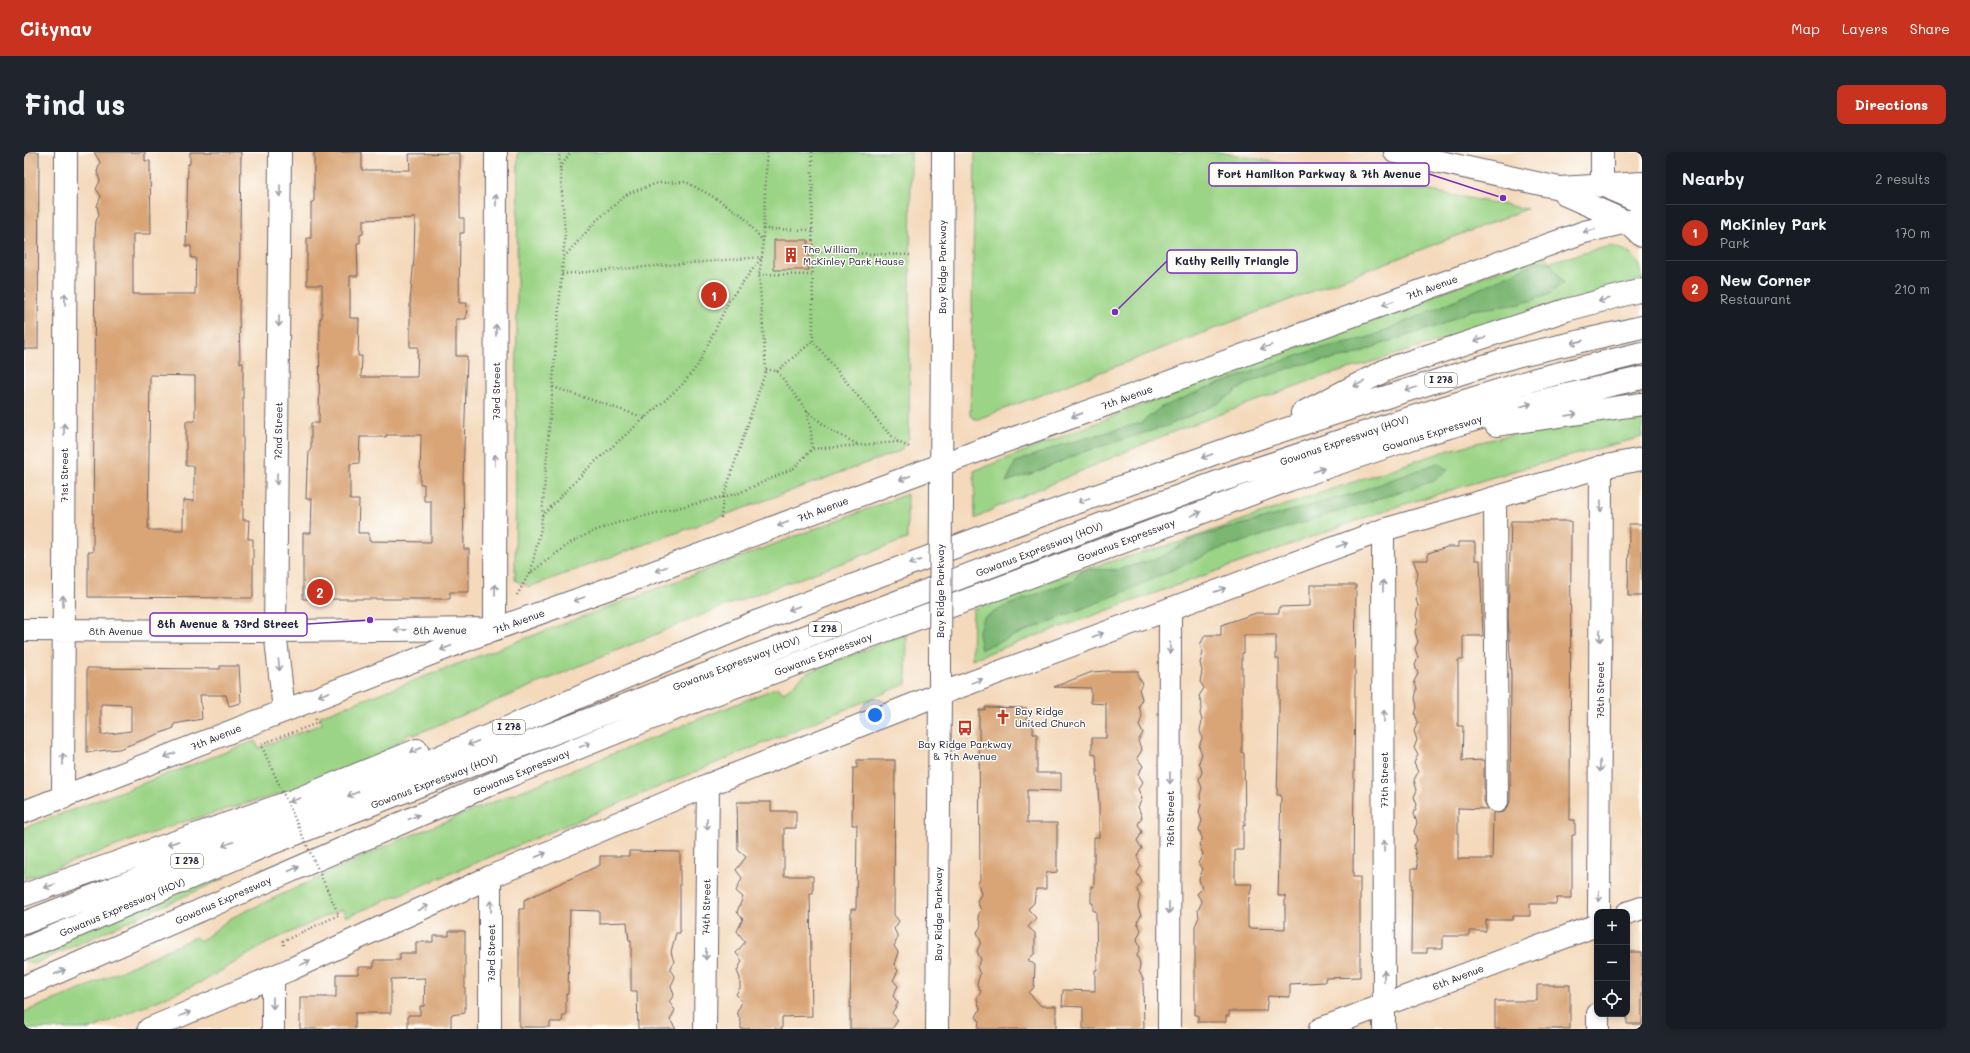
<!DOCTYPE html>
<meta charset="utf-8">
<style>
body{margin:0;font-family:Mali,sans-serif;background:#20242c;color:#f1f3f6}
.controls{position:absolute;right:12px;bottom:12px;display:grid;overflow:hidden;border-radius:8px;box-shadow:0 2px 6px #0003}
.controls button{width:36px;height:36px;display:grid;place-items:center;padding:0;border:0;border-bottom:1px solid #363941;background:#171b24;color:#f1f3f6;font:20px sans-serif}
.you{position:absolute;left:851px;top:563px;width:14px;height:14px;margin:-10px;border:3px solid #fff;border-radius:50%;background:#1a73e8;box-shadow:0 0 0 6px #1a73e833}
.badge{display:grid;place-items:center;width:26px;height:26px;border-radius:50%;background:#c8321e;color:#fff;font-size:13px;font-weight:700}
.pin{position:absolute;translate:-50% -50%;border:2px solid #fff;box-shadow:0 1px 4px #0006}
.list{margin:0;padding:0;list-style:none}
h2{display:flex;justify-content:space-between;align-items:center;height:52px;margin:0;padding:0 16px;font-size:17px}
h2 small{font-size:13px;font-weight:400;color:#9ea1a6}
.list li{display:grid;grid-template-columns:26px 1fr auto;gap:12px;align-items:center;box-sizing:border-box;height:56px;padding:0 16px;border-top:1px solid #363941}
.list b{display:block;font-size:15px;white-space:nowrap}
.list p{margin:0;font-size:13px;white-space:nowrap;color:#9ea1a6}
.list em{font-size:13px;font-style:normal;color:#9ea1a6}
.icon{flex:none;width:22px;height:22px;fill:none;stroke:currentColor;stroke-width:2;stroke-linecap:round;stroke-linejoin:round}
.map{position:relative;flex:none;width:1618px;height:877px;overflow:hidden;border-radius:8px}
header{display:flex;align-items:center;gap:24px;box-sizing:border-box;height:56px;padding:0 20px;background:#c8321e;color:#fff}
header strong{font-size:19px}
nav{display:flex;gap:22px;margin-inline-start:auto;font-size:14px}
.intro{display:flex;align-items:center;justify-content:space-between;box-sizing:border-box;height:96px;padding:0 24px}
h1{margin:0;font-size:28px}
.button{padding:10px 18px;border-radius:8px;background:#c8321e;color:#fff;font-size:14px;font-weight:700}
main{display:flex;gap:24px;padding:0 24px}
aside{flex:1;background:#171b24;border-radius:8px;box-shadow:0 2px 6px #0003}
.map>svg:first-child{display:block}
.green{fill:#9bd486;stroke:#5e7b60}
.forest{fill:#7cb673;stroke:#4f6c57}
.building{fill:#d9a577;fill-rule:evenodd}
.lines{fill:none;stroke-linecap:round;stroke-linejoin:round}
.minor-casing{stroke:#6c6268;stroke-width:24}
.major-casing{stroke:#6c6268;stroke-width:24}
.highway-casing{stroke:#6c6268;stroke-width:24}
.path{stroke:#6c6268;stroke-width:2.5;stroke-dasharray:1 3;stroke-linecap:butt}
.minor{stroke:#fff;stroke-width:22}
.major{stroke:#fff;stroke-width:22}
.highway{stroke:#fff;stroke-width:22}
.major-bridge-casing{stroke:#6c6268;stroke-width:24;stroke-linecap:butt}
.path-bridge{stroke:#6c6268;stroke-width:2.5;stroke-dasharray:1 3;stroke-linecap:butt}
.major-bridge{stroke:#fff;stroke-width:22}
.oneway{stroke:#9c9ca7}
.labels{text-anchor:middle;stroke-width:3;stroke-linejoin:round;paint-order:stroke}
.shield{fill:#fdfcf7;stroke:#646373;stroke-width:1}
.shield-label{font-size:9px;font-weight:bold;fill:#22223b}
.poi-label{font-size:10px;fill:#22223b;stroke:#fdfcf7;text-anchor:start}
.street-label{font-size:10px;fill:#22223b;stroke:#fdfcf7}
.leader{fill:none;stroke:#7b2cbf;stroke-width:1.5}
.callout-dot{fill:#7b2cbf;stroke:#fdfcf7;stroke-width:1.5}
.callout{fill:#fdfcf7;stroke:#7b2cbf;stroke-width:1.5}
.callout-label{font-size:11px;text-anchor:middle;font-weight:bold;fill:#22223b}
</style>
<header>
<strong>Citynav</strong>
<nav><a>Map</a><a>Layers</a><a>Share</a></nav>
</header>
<div class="intro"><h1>Find us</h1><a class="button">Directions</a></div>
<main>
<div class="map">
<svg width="1618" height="877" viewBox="0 0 1618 877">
<rect width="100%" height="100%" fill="#fdfcf7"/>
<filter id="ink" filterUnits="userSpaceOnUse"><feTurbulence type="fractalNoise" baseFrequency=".025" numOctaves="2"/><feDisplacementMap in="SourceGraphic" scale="8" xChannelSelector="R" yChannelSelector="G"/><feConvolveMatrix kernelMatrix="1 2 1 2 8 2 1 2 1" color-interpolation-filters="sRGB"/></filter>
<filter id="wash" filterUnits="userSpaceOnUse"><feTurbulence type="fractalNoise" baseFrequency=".012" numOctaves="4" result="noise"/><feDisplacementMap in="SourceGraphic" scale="16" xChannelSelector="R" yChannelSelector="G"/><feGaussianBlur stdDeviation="0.9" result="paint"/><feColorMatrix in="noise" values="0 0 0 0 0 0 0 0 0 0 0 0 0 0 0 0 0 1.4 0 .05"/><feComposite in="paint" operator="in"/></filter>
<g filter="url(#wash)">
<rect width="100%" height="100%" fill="#f4d9bb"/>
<path class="green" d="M494 0H887L885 286 876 299 505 435 491 428Z
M951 0H1195L1503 57 954 267H950L946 263Z
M1586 94C1606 97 1618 107 1618 128L1288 228 1141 283 973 355 951 367 950 319 1180 229 1519 102 1526 110Z
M1618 258V285L1486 320 1368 356 948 507 949 457 1046 421 1156 390 1299 340 1425 298 1509 277Z
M883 342V387L690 458 390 583 387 580 360 602 309 626 153 672 0 727V676L231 589 235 596 298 572 296 564Z
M883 481 882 532 322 765 318 757 245 790 180 829 67 877H0V860L58 837 171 785 177 789 207 766 371 690 754 535 759 541 783 521Z
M197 720 201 726 12 811 0 809V801Z"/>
<path class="forest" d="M1515 109 1526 110 1539 131 1524 143 1496 152 1447 158 1416 173 1360 191 1327 204 1275 213 1226 230 1193 252 1143 274 1062 299 1015 319 982 330 992 310 1037 293 1117 271 1136 256 1183 236 1290 198 1346 185 1420 153Z
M1414 311 1424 318 1410 329 1193 398 1095 442 957 497 954 482 959 466 980 455 1049 428 1060 417 1093 418 1135 406 1170 386 1328 342Z"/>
<g id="blocks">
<path class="building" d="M0 0H15L14 197H0Z
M70 0H121V9H126L127 82H109V142H171L172 106H167V94H162L164 12H166V0H217L215 162 216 211H219V368H225L224 387H229V446L64 445V400H69L71 83 72 69 75 63 73 54 77 44 72 37 76 29 73 20 76 10ZM126 223 171 224V269H162V314H170V349L159 348V378H124Z
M290 0H338V18H386L385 2 436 1V66H440V81H436L435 151H443L442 167H432V204H443L439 327 440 397H445V440H426V447H279V381H287L288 347H282L283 317H284L285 299 287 297V271H295L296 166H298V133H283V86H287V50H290ZM391 66 390 106 386 151V195H394L393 225H337L338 204H334L335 166H326V124H334L333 91H336V83L339 82V68ZM362 283H397L396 332H400V349H407V390L345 389V381H334L335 348H326V312L335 311 336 285H362Z
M750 88H784L785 118H750Z
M1487 369H1547L1546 668H1551V683H1548V746H1533L1532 752H1506V764H1489V768H1462V779H1446V784H1419V796H1403V801H1387L1388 716H1394L1390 694 1393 688 1390 679 1393 671 1390 662 1393 653 1390 645 1393 638 1390 628 1394 620 1390 611 1394 603 1390 596 1393 588 1390 579 1394 570 1391 562 1393 555 1391 546 1393 537 1390 529 1394 522 1391 513 1394 506 1391 496 1394 490 1391 480 1394 469 1392 463 1394 454 1392 447 1394 438 1391 430 1394 421 1389 408H1404V401L1423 395H1434V390H1451V408H1456L1459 484H1439V508H1434V574H1439L1438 609 1460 608V649L1464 657 1434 656V707H1468L1469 660 1473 661 1480 660 1484 655 1486 649 1487 523 1484 464Z
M1605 372H1618V444H1604Z
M1286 433H1332L1329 725H1336V825L1301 826V830L1266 832V845L1244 844 1242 859H1205V864H1202V870H1174V863H1171V774L1175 765 1174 758 1178 750 1173 742 1178 737 1175 727 1179 717 1174 711 1179 702 1175 692 1178 687 1175 677 1178 669 1175 660 1177 653 1176 643 1178 636 1175 627 1178 620 1175 610 1178 602 1175 595 1178 586 1176 578 1178 569 1176 561 1178 552 1175 544 1180 536 1176 530 1178 519 1176 511 1179 501 1176 493 1181 483H1197V473L1232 461H1255V455L1286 454ZM1220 483H1252V507H1255V567L1253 643H1257L1254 744H1261V777L1224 776V751L1228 732H1211V698H1219V673L1221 674 1220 601H1218V501H1220Z
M196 514H215L217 551 205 554 202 543H176L178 567 150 572V576L95 597 63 600V516L196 517ZM77 552 107 553V579L77 583Z
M1082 519H1114V525L1119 531 1115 537 1118 547 1115 555 1118 564 1115 574 1119 581 1114 589 1118 598 1113 606 1119 614 1114 622 1119 630 1114 637 1118 647 1114 655 1118 665 1114 672 1118 680 1113 689 1118 696 1113 704 1117 714 1113 721 1118 730 1113 737 1116 745 1114 755 1117 764 1113 770 1117 778 1113 787 1116 796 1113 803 1116 812 1115 819 1119 827 1120 877H1059V855L1038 854 1039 838 1071 839V818H1073L1072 759H1069V751H1067V734L1070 735V685H1075V652L1072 603 1068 602V586H1082V552L1067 551V536L1030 535 1068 520Z
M961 555 1003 556V572H1009V582H1013V621H1037V639L1003 638V671H1033V720L1022 721V737H1012L1010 751 1004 757 1012 766 1004 775 1011 781V801L1004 808 1011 813 1010 835 1005 841 1017 854H1032V877H954L955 868 952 865 956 857 953 847 957 840 953 832 956 822 953 815 957 808 953 799 957 790 953 780 957 774 954 764 957 758 953 749 957 742 954 731 956 727 955 572V558H961Z
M833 608H871L870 763 875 769 870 777 874 785 870 794 874 800 870 812 874 819 869 828 874 834 869 844 874 851 868 861 874 868 868 877H826L827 757H832L833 673H828L829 616H833Z
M713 650H747V659H772V676H760V724H789V741H786L788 864 758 865V877H717V870L713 860 718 850 712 842 716 836V826L713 819 718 809 712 801 721 790 713 779 719 767 713 760 719 745 712 739 718 726 712 718 722 705 714 698Z
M605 699 656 700V781H652L647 800 650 810 646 818 651 825 647 834 650 843 645 850 651 858 646 868 652 877H614L613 839H607V788H605L604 781 603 770 575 771V759L546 758 544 842H542V863H539L538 870H526V875H495V757H500V748L576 713V704H605Z
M425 779H441V861L427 863V877H384V863H396V854H400L401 826 367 827V861H331V877H276V845H312V822H334V815H350V808H376V801H392V790H409V784H425Z
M1603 800H1618V872H1603Z
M1513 833H1546V877H1471V849H1513Z"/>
</g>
</g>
<g filter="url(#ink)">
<use href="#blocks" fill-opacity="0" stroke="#6c6268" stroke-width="1"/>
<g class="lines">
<g class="minor-casing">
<path id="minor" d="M256 0 251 479 260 558
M1578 33V0
M1471 346 1473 649
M1359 378 1360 877
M0 478 251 479 471 477 472 0
M39 646 42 0
M1575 760 1577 315
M1603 761 1618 756
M249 877V825
M466 877V725
M681 877 684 633
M913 877 916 542
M1145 877 1146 457
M1296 877 1573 773
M1574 877V862"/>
</g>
<g class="major-casing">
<path id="major" d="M1371 0 1535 36 1544 44 1603 70 1618 84
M1535 36 1618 31
M917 344 919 0
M916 505V542
M0 660 471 477 592 434 946 302 1560 80 1603 70
M125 877 265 818 466 725 684 633 916 542 1359 378 1577 315 1618 307"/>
</g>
<g class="highway-casing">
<path id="highway" d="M1578 33 1618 51
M1603 70 1618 65
M1278 261 1364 217 1542 158 1618 138
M1472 273 1618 252
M0 743 271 648 393 598
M0 771 295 656 729 471 979 377 1220 291 1346 250 1492 204 1618 175
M0 797 238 695 630 542 1078 372 1202 327 1376 269 1512 227 1618 201
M0 835 490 622 643 560 1265 328 1398 283 1516 249 1618 226"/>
</g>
<path class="path" d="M788 0 789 189 859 275 874 290 885 295
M536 16 547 0
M739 77 789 78
M789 100 887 103
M540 105 573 68 605 41 634 31 662 30 686 43 718 63 739 89
M538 122 738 105
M735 122 789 123
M742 218 753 219 783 259 806 278 833 292
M753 219 789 189
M529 235 622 266
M783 259 787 280 788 297
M518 364 564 316 657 234 674 213 706 147 738 105
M697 366 699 346 742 218 735 122 738 105 743 0
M506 422 517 376 541 82 535 0
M493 443 505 422 546 391 570 379 596 370 715 341 770 316 788 297 874 290
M238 595 237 592 294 571 291 567
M260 793 259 789 315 763 313 759"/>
<use href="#minor" class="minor"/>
<use href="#major" class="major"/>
<use href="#highway" class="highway"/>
<g class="major-bridge-casing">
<path id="major-bridge" d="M916 505 917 344"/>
</g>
<path class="path-bridge" d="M238 595 313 759"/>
<use href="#major-bridge" class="major-bridge"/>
</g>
<defs><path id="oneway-shaft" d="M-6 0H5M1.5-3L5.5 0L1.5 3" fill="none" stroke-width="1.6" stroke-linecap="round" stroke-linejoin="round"/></defs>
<g class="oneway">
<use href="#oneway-shaft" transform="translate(256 39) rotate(91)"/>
<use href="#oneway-shaft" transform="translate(472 48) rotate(-90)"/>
<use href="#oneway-shaft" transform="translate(1565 79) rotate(166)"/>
<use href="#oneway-shaft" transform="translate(41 147) rotate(-90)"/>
<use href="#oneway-shaft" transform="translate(1580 148) rotate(165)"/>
<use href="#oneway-shaft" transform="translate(1364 151) rotate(160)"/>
<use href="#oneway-shaft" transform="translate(255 169) rotate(91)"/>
<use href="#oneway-shaft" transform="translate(472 178) rotate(-90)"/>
<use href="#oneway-shaft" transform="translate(1456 187) rotate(162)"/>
<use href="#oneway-shaft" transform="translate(1553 190) rotate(167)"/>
<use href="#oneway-shaft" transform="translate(1242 195) rotate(160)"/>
<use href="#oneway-shaft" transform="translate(1335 232) rotate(153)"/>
<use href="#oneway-shaft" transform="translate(1387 237) rotate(163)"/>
<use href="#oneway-shaft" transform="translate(1502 253) rotate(-16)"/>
<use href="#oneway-shaft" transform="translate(1053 263) rotate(160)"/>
<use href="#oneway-shaft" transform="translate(1547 263) rotate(-8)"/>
<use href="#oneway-shaft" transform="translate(40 277) rotate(-90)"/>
<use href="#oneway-shaft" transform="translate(1183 304) rotate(160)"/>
<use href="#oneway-shaft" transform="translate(471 308) rotate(-90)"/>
<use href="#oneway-shaft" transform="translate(1295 318) rotate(-19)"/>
<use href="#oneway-shaft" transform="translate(881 326) rotate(159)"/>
<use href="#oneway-shaft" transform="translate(253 327) rotate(91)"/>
<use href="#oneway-shaft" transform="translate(1060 348) rotate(160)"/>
<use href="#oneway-shaft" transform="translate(1577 354) rotate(90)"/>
<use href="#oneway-shaft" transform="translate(1172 362) rotate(-20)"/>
<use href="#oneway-shaft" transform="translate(759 372) rotate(159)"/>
<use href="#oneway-shaft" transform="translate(1318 393) rotate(-20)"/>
<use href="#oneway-shaft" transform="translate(891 410) rotate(159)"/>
<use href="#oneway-shaft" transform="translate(637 417) rotate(159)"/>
<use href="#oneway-shaft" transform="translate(1359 434) rotate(-90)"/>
<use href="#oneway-shaft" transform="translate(471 438) rotate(-90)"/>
<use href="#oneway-shaft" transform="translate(1196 438) rotate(-20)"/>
<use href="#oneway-shaft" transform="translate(555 447) rotate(161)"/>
<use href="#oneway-shaft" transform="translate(39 449) rotate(-90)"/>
<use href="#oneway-shaft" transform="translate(770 456) rotate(160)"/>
<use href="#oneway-shaft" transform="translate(376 478) rotate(179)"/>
<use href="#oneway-shaft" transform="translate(1074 483) rotate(-20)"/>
<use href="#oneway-shaft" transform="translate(1576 484) rotate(90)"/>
<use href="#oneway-shaft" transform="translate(422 496) rotate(159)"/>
<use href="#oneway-shaft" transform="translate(1146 496) rotate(90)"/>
<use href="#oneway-shaft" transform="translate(255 513) rotate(84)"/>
<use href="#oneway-shaft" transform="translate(953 529) rotate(-20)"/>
<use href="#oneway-shaft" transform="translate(300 542) rotate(159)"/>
<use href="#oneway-shaft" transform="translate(1360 564) rotate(-90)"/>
<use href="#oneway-shaft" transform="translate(449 591) rotate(157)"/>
<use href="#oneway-shaft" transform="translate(561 593) rotate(-22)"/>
<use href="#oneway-shaft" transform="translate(392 598) rotate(158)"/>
<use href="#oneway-shaft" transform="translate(146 603) rotate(158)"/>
<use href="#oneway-shaft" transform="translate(39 607) rotate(-90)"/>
<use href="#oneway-shaft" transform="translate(1576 614) rotate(90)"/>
<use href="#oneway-shaft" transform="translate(1146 626) rotate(90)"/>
<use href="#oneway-shaft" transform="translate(329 642) rotate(157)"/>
<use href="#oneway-shaft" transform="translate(271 648) rotate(159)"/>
<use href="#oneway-shaft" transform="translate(390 665) rotate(-23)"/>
<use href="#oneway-shaft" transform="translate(683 672) rotate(91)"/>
<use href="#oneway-shaft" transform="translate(149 691) rotate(161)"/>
<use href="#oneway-shaft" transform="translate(204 692) rotate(158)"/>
<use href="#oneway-shaft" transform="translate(1360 694) rotate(-90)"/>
<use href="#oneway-shaft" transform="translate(517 703) rotate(-23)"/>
<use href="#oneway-shaft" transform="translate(270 717) rotate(-23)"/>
<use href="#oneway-shaft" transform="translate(26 734) rotate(161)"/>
<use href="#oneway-shaft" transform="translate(1575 744) rotate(90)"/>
<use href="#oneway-shaft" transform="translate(467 754) rotate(-91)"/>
<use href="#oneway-shaft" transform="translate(399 756) rotate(-25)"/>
<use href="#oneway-shaft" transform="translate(1145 756) rotate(90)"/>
<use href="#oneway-shaft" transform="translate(682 802) rotate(91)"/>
<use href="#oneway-shaft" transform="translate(281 811) rotate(-25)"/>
<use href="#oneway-shaft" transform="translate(36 820) rotate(-23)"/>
<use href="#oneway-shaft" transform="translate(1360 824) rotate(-90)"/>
<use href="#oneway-shaft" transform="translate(249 851) rotate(90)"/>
<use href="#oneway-shaft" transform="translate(161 862) rotate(-23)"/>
</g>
</g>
<defs>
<g id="building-bare" transform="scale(1.2)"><path d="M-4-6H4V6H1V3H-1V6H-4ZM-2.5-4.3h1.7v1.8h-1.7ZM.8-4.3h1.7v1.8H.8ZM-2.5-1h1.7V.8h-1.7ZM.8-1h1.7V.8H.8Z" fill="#c8321e" stroke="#fdfcf7" stroke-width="2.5" paint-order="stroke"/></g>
<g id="church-bare" transform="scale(1.2)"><path d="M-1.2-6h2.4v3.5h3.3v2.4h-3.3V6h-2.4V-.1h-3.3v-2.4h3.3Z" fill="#c8321e" stroke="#fdfcf7" stroke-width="2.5" paint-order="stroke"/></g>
<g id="bus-bare" transform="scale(1.2)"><path d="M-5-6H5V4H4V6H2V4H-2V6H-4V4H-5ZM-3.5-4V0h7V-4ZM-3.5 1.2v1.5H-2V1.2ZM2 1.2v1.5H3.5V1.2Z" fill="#c8321e" stroke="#fdfcf7" stroke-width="2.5" paint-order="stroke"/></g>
</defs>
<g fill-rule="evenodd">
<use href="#building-bare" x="767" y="103"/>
<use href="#church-bare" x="979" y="565"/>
<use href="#bus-bare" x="941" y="576"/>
</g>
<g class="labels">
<g class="shield">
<rect x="1401" y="221" width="32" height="14" rx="3"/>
<rect x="785" y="470" width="32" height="14" rx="3"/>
<rect x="469" y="568" width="32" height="14" rx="3"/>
<rect x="147" y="702" width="32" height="14" rx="3"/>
</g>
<g class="shield-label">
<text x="1417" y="231">I 278</text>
<text x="801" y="480">I 278</text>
<text x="485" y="578">I 278</text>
<text x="163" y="712">I 278</text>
</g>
<g class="poi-label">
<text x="779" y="101">The William<tspan x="779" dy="12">McKinley Park House</tspan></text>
<text x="991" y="563">Bay Ridge<tspan x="991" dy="12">United Church</tspan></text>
<text x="941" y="596" text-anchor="middle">Bay Ridge Parkway<tspan x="941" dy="12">&amp; 7th Avenue</tspan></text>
</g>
<g class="street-label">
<text transform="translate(918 115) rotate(-90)" y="4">Bay Ridge Parkway</text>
<text transform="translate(1408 135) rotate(-20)" y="4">7th Avenue</text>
<text transform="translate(472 239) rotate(-90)" y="4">73rd Street</text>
<text transform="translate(1103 245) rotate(-20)" y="4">7th Avenue</text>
<text transform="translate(254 279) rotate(-89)" y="4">72nd Street</text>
<text transform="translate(1408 281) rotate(-17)" y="4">Gowanus Expressway</text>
<text transform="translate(1320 288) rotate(-19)" y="4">Gowanus Expressway (HOV)</text>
<text transform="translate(40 323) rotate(-90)" y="4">71st Street</text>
<text transform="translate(799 357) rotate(-21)" y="4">7th Avenue</text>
<text transform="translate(1102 388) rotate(-21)" y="4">Gowanus Expressway</text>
<text transform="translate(1015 397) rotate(-21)" y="4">Gowanus Expressway (HOV)</text>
<text transform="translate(916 439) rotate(-90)" y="4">Bay Ridge Parkway</text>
<text transform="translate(495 469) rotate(-20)" y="4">7th Avenue</text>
<text transform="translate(416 478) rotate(-1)" y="4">8th Avenue</text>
<text x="92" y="483">8th Avenue</text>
<text transform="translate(799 502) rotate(-21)" y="4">Gowanus Expressway</text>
<text transform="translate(712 511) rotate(-21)" y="4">Gowanus Expressway (HOV)</text>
<text transform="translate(1576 538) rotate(-90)" y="4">78th Street</text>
<text transform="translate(192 585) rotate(-22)" y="4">7th Avenue</text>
<text transform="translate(497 620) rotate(-23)" y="4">Gowanus Expressway</text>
<text transform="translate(1360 628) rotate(-90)" y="4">77th Street</text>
<text transform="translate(410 629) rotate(-21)" y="4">Gowanus Expressway (HOV)</text>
<text transform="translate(1146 667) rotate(-90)" y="4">76th Street</text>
<text transform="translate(199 748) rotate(-24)" y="4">Gowanus Expressway</text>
<text transform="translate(98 755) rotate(-23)" y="4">Gowanus Expressway (HOV)</text>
<text transform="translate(682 755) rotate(-89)" y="4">74th Street</text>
<text transform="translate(914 762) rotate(-90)" y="4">Bay Ridge Parkway</text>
<text transform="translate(467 801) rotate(-90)" y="4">73rd Street</text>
<text transform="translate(1434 825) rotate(-21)" y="4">6th Avenue</text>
</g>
</g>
<path class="leader" d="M1479 46L1405 22M1091 160L1143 109M346 468L283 472"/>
<g class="callout-dot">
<circle cx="1479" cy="46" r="4"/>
<circle cx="1091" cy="160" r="4"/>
<circle cx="346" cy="468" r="4"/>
</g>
<g class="callout">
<rect x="1185" y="11" width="220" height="23" rx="4"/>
<rect x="1143" y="98" width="130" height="23" rx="4"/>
<rect x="126" y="461" width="157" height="23" rx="4"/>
</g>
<g class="callout-label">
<text x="1295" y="26">Fort Hamilton Parkway &amp; 7th Avenue</text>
<text x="1208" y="113">Kathy Reilly Triangle</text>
<text x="204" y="476">8th Avenue &amp; 73rd Street</text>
</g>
</svg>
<div class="controls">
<button>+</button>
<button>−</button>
<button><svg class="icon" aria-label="locate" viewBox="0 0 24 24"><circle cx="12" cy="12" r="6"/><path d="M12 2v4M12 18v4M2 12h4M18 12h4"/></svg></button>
</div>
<div class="you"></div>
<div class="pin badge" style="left:690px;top:143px">1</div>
<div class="pin badge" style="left:296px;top:440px">2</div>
</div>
<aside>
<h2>Nearby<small>2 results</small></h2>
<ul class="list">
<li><span class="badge">1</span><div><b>McKinley Park</b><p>Park</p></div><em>170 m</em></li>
<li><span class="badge">2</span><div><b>New Corner</b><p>Restaurant</p></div><em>210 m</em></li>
</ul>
</aside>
</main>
